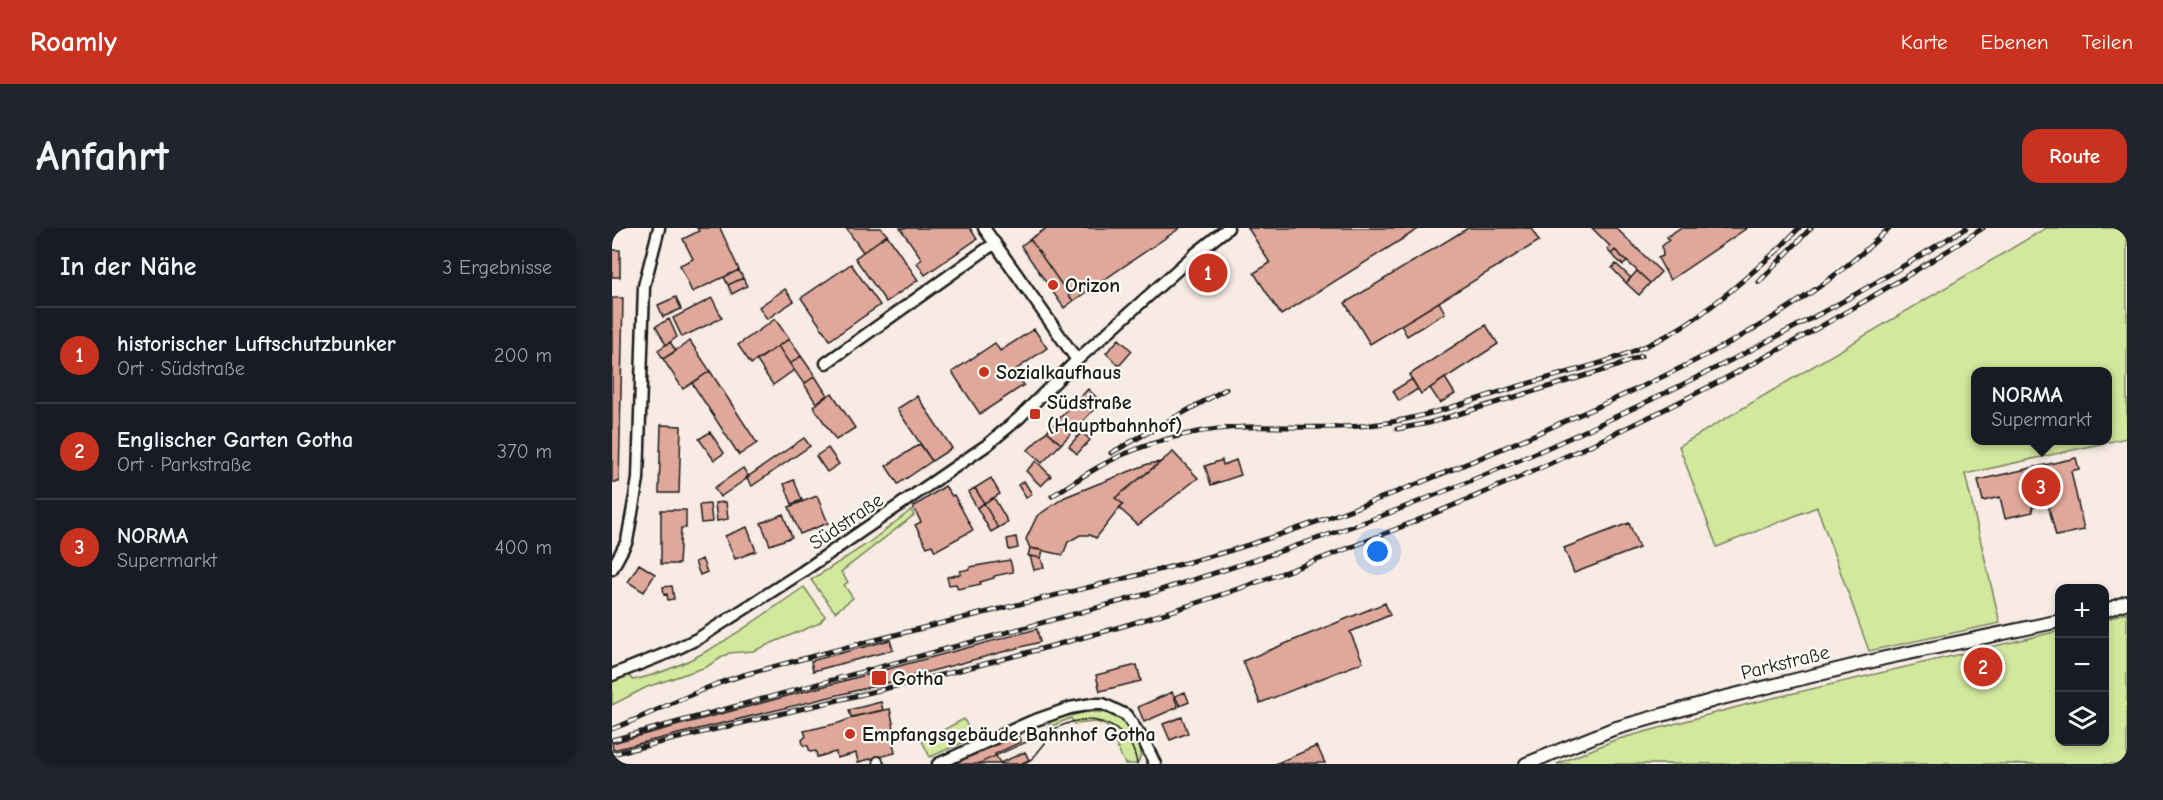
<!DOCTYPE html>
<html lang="de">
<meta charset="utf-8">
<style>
body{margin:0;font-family:"Comic Neue",sans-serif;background:#20242c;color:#f1f3f6}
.controls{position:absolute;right:18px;bottom:18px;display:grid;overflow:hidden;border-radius:12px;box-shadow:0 3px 9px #0003}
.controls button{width:54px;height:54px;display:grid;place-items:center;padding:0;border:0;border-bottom:2px solid #363941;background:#171b24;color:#f1f3f6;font:30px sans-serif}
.you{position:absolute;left:766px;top:324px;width:21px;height:21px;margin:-15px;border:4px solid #fff;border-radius:50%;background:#1a73e8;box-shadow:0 0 0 9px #1a73e833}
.badge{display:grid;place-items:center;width:39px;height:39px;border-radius:50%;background:#c8321e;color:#fff;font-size:20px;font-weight:700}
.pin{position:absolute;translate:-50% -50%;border:3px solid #fff;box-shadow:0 2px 6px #0006}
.popup{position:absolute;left:1359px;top:139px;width:141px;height:78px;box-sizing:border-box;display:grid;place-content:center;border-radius:12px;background:#171b24;filter:drop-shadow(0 2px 4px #0005);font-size:20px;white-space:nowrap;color:#9ea1a6}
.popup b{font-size:22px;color:#f1f3f6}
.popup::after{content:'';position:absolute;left:50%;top:100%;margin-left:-12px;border:12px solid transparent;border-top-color:#171b24}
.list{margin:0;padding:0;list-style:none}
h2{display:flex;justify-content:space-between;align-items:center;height:78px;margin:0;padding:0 24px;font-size:26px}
h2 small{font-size:20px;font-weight:400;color:#9ea1a6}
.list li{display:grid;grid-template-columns:39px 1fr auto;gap:18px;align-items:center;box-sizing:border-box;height:96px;padding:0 24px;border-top:2px solid #363941}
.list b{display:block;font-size:22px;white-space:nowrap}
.list p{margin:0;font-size:20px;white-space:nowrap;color:#9ea1a6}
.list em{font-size:20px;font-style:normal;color:#9ea1a6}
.icon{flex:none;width:33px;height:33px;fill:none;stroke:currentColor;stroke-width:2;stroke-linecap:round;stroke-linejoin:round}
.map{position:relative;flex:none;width:1515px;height:536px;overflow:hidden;border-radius:18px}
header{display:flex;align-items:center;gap:36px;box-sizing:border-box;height:84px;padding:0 30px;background:#c8321e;color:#fff}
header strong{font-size:28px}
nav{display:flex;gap:33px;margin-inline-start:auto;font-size:21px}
.intro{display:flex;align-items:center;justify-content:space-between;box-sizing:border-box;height:144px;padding:0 36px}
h1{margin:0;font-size:42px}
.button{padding:15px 27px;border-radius:18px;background:#c8321e;color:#fff;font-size:21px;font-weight:700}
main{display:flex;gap:36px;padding:0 36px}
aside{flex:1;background:#171b24;border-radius:18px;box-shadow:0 3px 9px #0003}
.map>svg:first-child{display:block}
.green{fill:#d2e89d;stroke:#77825c;stroke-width:1.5;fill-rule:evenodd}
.building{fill:#e0a89a;stroke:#1c1c1c;stroke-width:1.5}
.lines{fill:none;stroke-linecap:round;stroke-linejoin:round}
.pedestrian-casing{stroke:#1c1c1c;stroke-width:12}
.minor-casing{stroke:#1c1c1c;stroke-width:15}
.tertiary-casing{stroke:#1c1c1c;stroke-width:16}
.pedestrian{stroke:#fdfcf7;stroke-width:8}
.minor{stroke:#fdfcf7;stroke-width:10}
.tertiary{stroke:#fdfcf7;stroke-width:12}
.tram{stroke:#1c1c1c;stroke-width:1.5}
.rail-casing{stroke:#1c1c1c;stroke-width:5}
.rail{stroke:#fdfcf7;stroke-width:3;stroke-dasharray:9;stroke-linecap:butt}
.poi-dot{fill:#c8321e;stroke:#fdfcf7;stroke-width:2}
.labels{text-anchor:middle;stroke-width:4.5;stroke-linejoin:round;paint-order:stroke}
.poi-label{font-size:20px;font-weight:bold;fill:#1c1c1c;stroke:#fdfcf7;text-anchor:start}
.street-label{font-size:20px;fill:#1c1c1c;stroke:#fdfcf7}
</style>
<header>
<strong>Roamly</strong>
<nav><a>Karte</a><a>Ebenen</a><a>Teilen</a></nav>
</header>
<div class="intro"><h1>Anfahrt</h1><a class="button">Route</a></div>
<main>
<aside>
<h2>In der Nähe<small>3 Ergebnisse</small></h2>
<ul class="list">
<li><span class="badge">1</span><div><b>historischer Luftschutzbunker</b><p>Ort · Südstraße</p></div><em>200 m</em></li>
<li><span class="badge">2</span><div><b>Englischer Garten Gotha</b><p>Ort · Parkstraße</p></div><em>370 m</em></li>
<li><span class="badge">3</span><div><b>NORMA</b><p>Supermarkt</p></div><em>400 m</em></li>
</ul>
</aside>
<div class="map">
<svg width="1515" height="536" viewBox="0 0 1515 536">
<rect width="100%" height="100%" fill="#f7ebe4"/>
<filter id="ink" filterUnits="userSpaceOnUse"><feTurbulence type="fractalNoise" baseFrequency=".0167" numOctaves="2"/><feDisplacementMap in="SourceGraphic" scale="12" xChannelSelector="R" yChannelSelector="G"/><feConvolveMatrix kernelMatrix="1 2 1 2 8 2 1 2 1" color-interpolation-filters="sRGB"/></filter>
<g filter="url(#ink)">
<path class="green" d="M1434 0H1515V210L1353 246 1388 395 1257 423 1205 279 1105 319 1067 218ZM1363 144H1495V212H1363Z
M299 282 302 287 229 344 236 354 232 357 241 370 223 384 199 352 255 316Z
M192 359 213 388 208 395 141 423 117 425 94 439 35 459 0 477V452L15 446 21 452C84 439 139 395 192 359Z
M1515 384V536H945L1003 512 1140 475 1447 403 1448 514H1492L1493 392Z
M475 484C483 484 491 483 499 486 516 492 537 518 525 536H513L495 498 484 494 462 496 459 490 437 499 438 492Z
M352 491 361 510 318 529 310 513Z"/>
<path class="building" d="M85 0H108L127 42 80 64 68 37 81 31 71 11 87 3Z
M234 0H269L275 7 251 24Z
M288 0H358L365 11 313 47 305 35 310 31Z
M435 0H568L461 73 418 11Z
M636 0H808L669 87 642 45 658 35Z
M856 0H919L927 13 758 116 733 75Z
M980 0H1004L1049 44 1038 55 1003 22 999 26 995 21 998 18Z
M1068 0H1135L1058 52 1046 30 1051 28 1050 18 1057 12 1055 9Z
M275 7 306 52 274 74 243 30Z
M418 11 461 73 452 80 409 18Z
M0 22H8V49H0Z
M1003 22 1015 34 1011 37 999 26Z
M239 36 268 77 218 112 189 70Z
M1004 36 1019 50 1014 55 1000 40Z
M589 45a7 7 0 1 1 14 0a7 7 0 1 1-14 0Z
M127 42 131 50 116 57 112 49Z
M1025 43 1038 55 1027 67 1014 55Z
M131 50 135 58 120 66 116 57Z
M173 61 182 73 155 91 147 79Z
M64 69 69 81 51 89 46 77Z
M0 70H11L7 254H0Z
M100 70 110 90 70 109 61 90Z
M827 74 833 85 795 108 789 97Z
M57 91 65 109 54 117 44 98Z
M163 91 177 111 139 136 126 117Z
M874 97 886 116 809 166 797 147Z
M422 101 435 120 402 143 412 157 368 186 340 144 383 115 388 123Z
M177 111 189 128 178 136 166 118Z
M507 111 520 123 507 138 494 125Z
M78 113 98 143 71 161 51 131Z
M58 114 64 123 51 131 46 122Z
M166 118 182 142 161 157 145 133Z
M189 128 203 148 192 156 178 136Z
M98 143 145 215 127 227 80 155Z
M203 148 215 167 204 175 192 156Z
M833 150 843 166 828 175 818 160Z
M800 151 806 161 787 173 781 163Z
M476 161 489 174 449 216 435 203Z
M220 165 243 200 224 212 201 178Z
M305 168 340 220 320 233 285 181Z
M49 197 69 198 67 265H47Z
M435 203 449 216 430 235 416 222Z
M98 204 112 225 102 232 87 211Z
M470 204 478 212 465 226 457 218Z
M192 210 198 218 140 258 134 250Z
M308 216 320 233 286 256 274 238Z
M216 220 227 236 215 244 204 228Z
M561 224 586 250 526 297 507 280 511 276 503 270Z
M1464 230 1467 241 1459 243 1472 302 1444 308 1436 276 1420 279 1421 284 1393 290 1388 269 1371 273 1366 252Z
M610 232 611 237 624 232 629 247 599 257 593 238Z
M424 233 439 248 429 258 414 243Z
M549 234 503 270 511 276 484 310 478 307H468L456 314 451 327 418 320 414 311 425 288 453 269 536 236Z
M131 240 137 249 108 269 102 260Z
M379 250 388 266 372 275 363 260Z
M182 252 190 272 180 276 172 256Z
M412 253 420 266 414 270 406 257Z
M333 258 340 268 342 267 361 302 323 323 320 317 315 319 303 297 309 294 301 279Z
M363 260 372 275 365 280 356 264Z
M205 268 216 295 188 306 177 279Z
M382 270 396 294 386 300 372 275Z
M114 274 116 291 105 293 103 275Z
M372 275 386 300 379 304 365 280Z
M98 276 100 294 89 295 87 277Z
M49 282H74V300H69L67 336H49Z
M171 286 180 309 158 317 149 295Z
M1017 295 1027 320 962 345 952 320Z
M135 299 144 323 123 331 113 308Z
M404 309 406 320 397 322 395 311Z
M418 320 431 322 429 330 416 328Z
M418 328 429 330 432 340 422 342Z
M90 331 95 344 88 347 83 334Z
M398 332 401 344 382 348V350L368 354 369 356 346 361 344 356 337 357 335 349 349 346 348 343 358 341V339Z
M27 336 43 346 32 364 16 354Z
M60 358 62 371 56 372 55 366 52 367 51 359Z
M773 375 778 387 738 404 751 434 648 475 631 433Z
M425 401 428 414 271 456 1 522 0 515Z
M278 412 281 422 201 443 199 433Z
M525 437 529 453 488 463 484 447Z
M560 464 566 479 532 494 526 479Z
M573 464 577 474 568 478 563 468Z
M269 474 271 482 239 489 237 482Z
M278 481 285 514 281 515 283 525 246 534 244 525 225 530 224 524 205 529 204 523 198 524 196 518 191 517 190 512 194 508 192 503 227 495 245 488Z
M570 489 576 505 558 512 551 496Z
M405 506 409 514 383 526 388 535 413 524 417 532 408 536H339Z
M705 518 713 535 663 536Z"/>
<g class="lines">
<g class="pedestrian-casing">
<path id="pedestrian" d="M266 533 267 536"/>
</g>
<g class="minor-casing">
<path id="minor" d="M372 0 465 132
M214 135 383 15
M0 341 15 313 26 251 32 58 47 0
M0 447 58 424 87 410 190 344 375 217 407 190 465 132 583 26 616 0
M326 536 418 494 458 480 480 476H491L514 487 532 513 543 536"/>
</g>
<g class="tertiary-casing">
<path id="tertiary" d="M1492 383 1515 374
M914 536 1001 501 1106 471 1273 430 1448 393"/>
</g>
<use href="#pedestrian" class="pedestrian"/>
<use href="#minor" class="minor"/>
<use href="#tertiary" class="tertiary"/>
<path class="tram" d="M366 536C387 526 408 517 430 507 441 502 452 495 464 493 494 488 521 506 525 536
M411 536 421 530 443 503"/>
<g class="rail-casing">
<path id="rail" d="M1163 25 1187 0
M1147 54 1199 0
M785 201 817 195 1005 138 1029 128
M499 225 614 161
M440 268C464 253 488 236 515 225 551 210 594 200 634 199 678 198 722 202 766 196 815 190 863 171 911 157 955 144 1003 134 1044 113 1091 90 1129 54 1168 20
M0 501C46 484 88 459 135 446 218 423 301 402 384 382 463 362 542 345 620 322 740 285 855 237 969 186 1076 139 1193 84 1277 0
M0 512 539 365C617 341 695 315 772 287 923 230 1070 160 1213 83 1261 58 1307 28 1354 0
M0 526C173 484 347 446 518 396 618 366 715 330 811 290 1006 211 1194 115 1371 0"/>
</g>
<use href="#rail" class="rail"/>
</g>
</g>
<g class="poi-dot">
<circle cx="441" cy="57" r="6"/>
<circle cx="372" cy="144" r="6"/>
<rect x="417" y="180" width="12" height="12" rx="3"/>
<rect x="259" y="442" width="16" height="16" rx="3"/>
<circle cx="238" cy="506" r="6"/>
</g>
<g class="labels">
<g class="poi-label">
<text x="453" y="64">Orizon</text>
<text x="384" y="151">Sozialkaufhaus</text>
<text x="435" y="181">Südstraße<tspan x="435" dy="23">(Hauptbahnhof)</tspan></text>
<text x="280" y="457">Gotha</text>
<text x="250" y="513">Empfangsgebäude Bahnhof Gotha</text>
</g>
<g class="street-label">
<text transform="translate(234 293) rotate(-34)" y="7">Südstraße</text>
<text transform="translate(1173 434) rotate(-14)" y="7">Parkstraße</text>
</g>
</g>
</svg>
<div class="controls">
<button>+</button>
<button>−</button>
<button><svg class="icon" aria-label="layers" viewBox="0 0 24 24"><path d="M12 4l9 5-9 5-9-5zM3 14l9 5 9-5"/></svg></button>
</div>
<div class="you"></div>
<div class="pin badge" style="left:596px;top:45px">1</div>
<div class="pin badge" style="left:1371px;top:439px">2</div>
<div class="pin badge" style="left:1429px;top:259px">3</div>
<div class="popup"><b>NORMA</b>Supermarkt</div>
</div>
</main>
